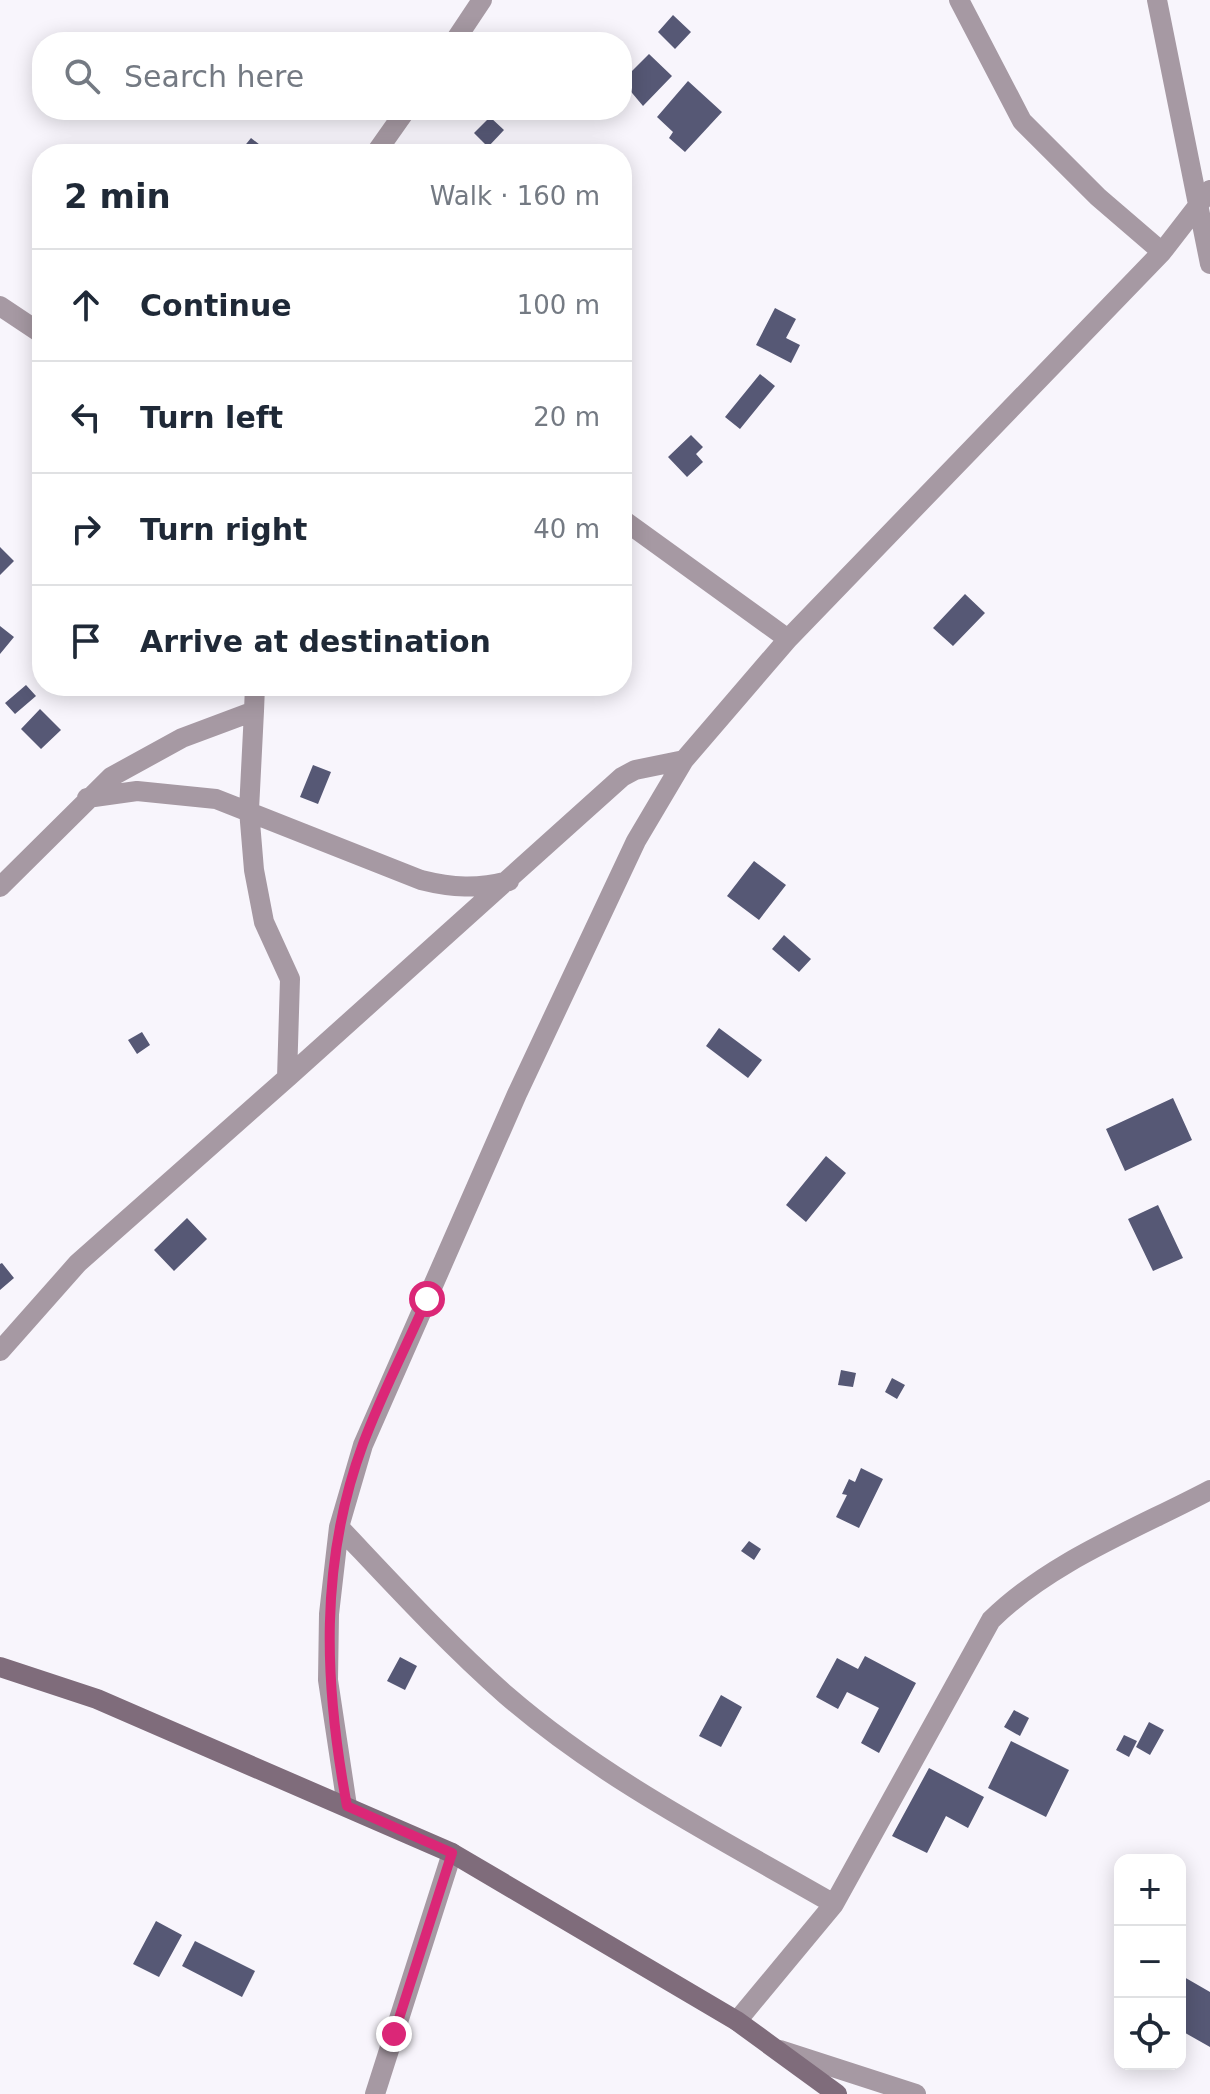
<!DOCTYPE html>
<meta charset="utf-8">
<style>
body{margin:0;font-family:"DejaVu Sans",sans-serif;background:#f6f6f7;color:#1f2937}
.controls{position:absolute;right:24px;bottom:24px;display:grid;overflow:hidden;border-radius:16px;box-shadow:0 4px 20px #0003}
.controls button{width:72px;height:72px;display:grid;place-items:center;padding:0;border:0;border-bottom:2px solid #e0e1e3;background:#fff;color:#1f2937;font:40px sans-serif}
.stop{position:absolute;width:24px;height:24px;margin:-18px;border:6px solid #db2777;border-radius:50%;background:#fff}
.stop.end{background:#db2777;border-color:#fff;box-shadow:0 2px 8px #0008}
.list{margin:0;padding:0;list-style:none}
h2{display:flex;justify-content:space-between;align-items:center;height:104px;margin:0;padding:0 32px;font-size:34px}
h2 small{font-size:26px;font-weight:400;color:#747a83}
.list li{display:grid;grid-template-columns:52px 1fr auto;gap:24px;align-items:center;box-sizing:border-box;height:112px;padding:0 32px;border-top:2px solid #e0e1e3}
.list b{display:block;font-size:30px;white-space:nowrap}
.list em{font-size:26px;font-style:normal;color:#747a83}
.icon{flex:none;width:44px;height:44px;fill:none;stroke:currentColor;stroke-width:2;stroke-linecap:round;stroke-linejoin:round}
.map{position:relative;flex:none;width:1210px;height:2094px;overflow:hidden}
.search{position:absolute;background:#fff;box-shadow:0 4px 20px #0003;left:32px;top:32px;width:600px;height:88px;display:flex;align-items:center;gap:20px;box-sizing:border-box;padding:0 28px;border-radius:32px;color:#747a83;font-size:30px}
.panel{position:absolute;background:#fff;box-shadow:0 4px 20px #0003;left:32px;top:144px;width:600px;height:552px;border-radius:32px}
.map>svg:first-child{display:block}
.building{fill:#565875}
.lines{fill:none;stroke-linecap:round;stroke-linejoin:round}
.street{stroke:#a699a3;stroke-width:20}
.secondary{stroke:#7f6c7b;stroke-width:20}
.route{stroke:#db2777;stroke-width:10}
</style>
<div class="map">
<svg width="1210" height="2094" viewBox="0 0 1210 2094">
<rect width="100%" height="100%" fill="#f8f5fc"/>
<path class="building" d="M673 15 691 32 675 49 658 32Z
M649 54 672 76 643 106 622 81Z
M688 81 722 112 685 152 669 138 673 132 657 117Z
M490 117 504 130 488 147 474 133Z
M251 138 269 152 267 154H238Z
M775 308 796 319 786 338 800 345 791 363 756 345Z
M760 374 775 386 740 429 725 417Z
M691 435 703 447 696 454 703 462 687 477 668 457Z
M0 547 14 561 0 575Z
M965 594 985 613 953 646 933 628Z
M0 626 14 637 0 654Z
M26 685 36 696 15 714 5 703Z
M40 709 61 730 41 749 21 729Z
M313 765 331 772 318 804 300 797Z
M754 861 786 885 759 920 727 896Z
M784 935 811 959 799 972 772 949Z
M719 1028 762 1060 748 1078 706 1046Z
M142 1032 150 1045 137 1054 128 1040Z
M1173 1098 1192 1140 1125 1171 1106 1129Z
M826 1156 846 1173 806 1222 786 1205Z
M1158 1205 1183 1258 1153 1271 1128 1219Z
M187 1218 207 1239 174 1271 154 1250Z
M2 1263 14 1278 0 1290V1264Z
M841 1370 856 1373 853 1387 838 1385Z
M892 1378 905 1385 897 1399 885 1392Z
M861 1468 883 1479 859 1528 836 1517 847 1495 842 1494 849 1479 855 1482Z
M749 1541 761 1549 754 1560 741 1551Z
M865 1656 916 1683 879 1753 861 1743 879 1708 847 1692 838 1709 816 1697 837 1658 858 1669Z
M400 1657 417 1666 405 1690 387 1681Z
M721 1695 742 1707 721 1747 699 1736Z
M1014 1710 1029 1718 1020 1736 1004 1727Z
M1149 1722 1164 1730 1150 1755 1136 1747Z
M1124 1735 1137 1741 1129 1757 1116 1750Z
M1011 1741 1069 1770 1046 1817 988 1788Z
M929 1768 984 1797 968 1828 946 1816 927 1853 892 1836Z
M156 1921 182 1935 159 1977 133 1964Z
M195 1941 255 1971 242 1997 182 1966Z
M1184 1977 1210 1992V2047L1180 2030V1985Z"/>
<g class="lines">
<path class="street" d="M959 0 1022 121 1098 197 1162 252
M1157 0 1210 264
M454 42 482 0
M375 154 406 110
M0 306 42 334
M622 519 788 639
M254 711 255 686
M87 798 137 791 216 799 421 880C453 888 477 889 509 881
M0 887 111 777 182 738 254 711 249 810 254 870 264 922 290 979 287 1078 622 777 635 770 684 760
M0 1351 78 1263 287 1078
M339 1527C393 1584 447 1643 506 1695 604 1780 723 1840 834 1904
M347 1806 328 1680 329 1614 339 1527 363 1445 517 1094 636 841 684 760 788 639 1162 252 1210 190
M737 2021 834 1904 991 1620C1051 1561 1136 1529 1210 1490
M780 2050 916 2094
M375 2094 452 1853"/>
<path class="secondary" d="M0 1667 97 1699 452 1853 737 2021 837 2094"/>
</g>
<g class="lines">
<path class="route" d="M394 2034 452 1853 347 1806C324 1684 319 1563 363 1444 381 1395 406 1347 427 1299"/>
</g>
</svg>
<div class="controls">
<button>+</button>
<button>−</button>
<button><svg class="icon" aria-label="locate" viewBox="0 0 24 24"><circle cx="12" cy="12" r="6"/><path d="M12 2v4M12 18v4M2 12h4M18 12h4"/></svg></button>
</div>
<div class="stop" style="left:427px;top:1299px"></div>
<div class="stop end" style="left:394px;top:2034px"></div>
<div class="search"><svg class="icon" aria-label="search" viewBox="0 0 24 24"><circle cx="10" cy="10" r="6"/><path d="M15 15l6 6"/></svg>Search here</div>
<section class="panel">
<h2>2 min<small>Walk · 160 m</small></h2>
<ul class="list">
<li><svg class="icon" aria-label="ahead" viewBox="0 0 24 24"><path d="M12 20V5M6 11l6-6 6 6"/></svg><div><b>Continue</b></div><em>100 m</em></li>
<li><svg class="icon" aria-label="left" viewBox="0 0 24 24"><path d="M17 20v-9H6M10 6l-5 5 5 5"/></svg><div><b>Turn left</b></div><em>20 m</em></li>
<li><svg class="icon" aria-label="right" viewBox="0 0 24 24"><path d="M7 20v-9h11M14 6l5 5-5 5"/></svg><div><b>Turn right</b></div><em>40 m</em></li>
<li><svg class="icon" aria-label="arrive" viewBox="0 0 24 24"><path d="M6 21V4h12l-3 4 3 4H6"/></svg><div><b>Arrive at destination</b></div></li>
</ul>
</section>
</div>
